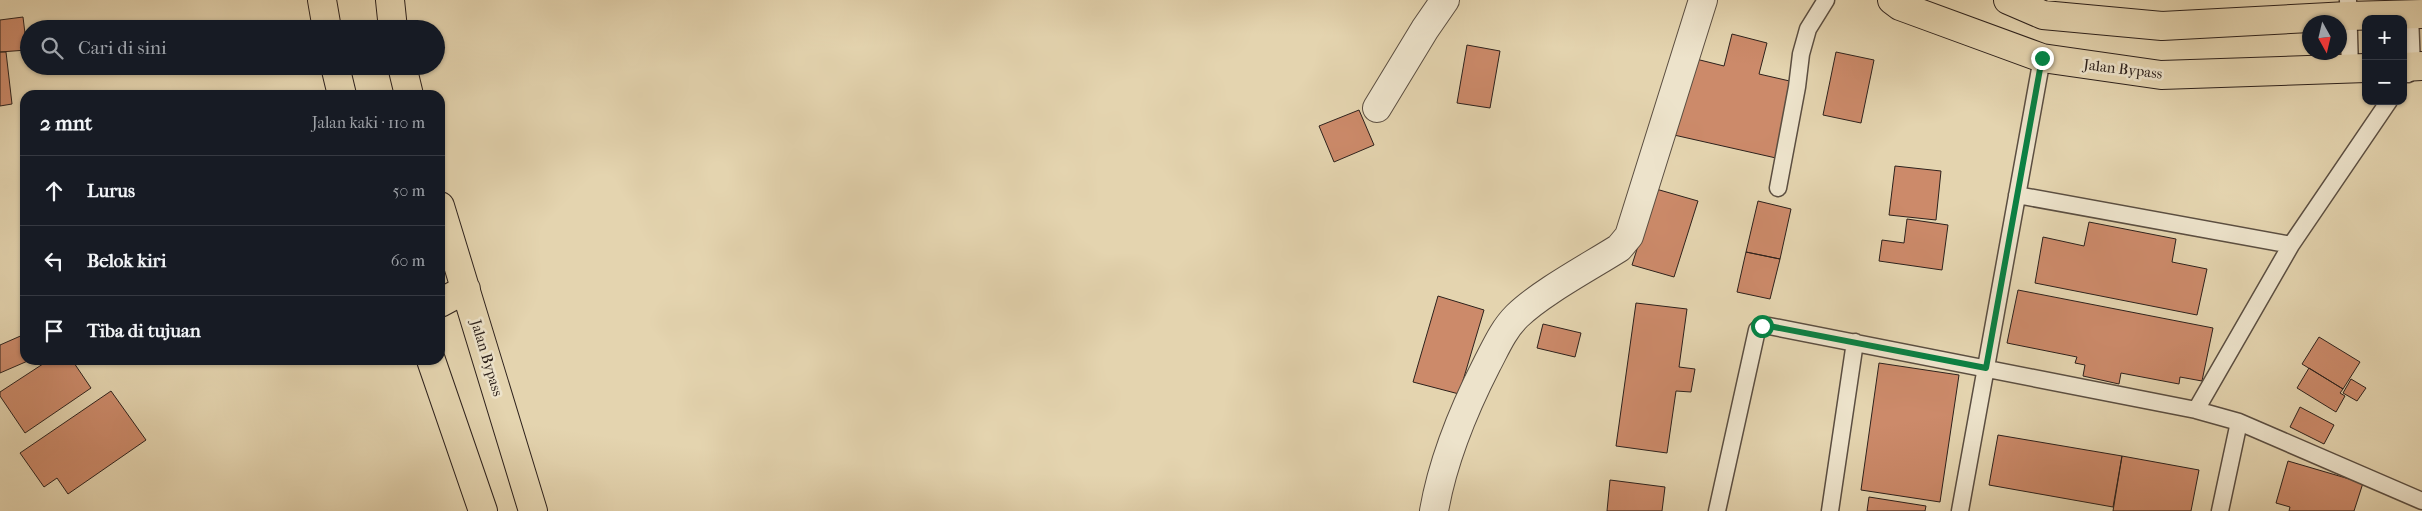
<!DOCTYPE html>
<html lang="id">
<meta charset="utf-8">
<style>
body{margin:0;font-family:"IM FELL French Canon",serif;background:#242831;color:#f1f3f6}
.controls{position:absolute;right:15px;top:15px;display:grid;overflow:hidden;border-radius:10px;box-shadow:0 1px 4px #0004}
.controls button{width:45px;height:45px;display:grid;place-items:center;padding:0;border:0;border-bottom:1px solid #363941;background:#171b24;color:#f1f3f6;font:25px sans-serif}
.compass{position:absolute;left:2302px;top:15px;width:45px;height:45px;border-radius:50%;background:#171b24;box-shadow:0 1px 4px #0004;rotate:172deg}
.stop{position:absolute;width:15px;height:15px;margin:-11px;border:4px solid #0b8043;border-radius:50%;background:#fff}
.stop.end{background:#0b8043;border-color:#fff;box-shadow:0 1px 5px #0008}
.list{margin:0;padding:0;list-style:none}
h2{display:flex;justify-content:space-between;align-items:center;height:65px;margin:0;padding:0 20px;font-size:21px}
h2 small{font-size:16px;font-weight:400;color:#9ea1a6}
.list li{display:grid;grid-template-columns:32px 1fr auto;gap:15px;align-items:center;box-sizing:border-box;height:70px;padding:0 20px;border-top:1px solid #363941}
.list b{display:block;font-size:19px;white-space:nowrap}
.list em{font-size:16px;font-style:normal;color:#9ea1a6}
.icon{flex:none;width:28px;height:28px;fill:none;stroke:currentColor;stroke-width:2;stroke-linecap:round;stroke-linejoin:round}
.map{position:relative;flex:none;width:2422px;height:511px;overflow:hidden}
.search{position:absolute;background:#171b24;box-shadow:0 1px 4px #0004;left:20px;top:20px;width:425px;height:55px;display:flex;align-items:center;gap:12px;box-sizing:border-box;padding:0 18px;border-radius:28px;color:#9ea1a6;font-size:19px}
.panel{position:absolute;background:#171b24;box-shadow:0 1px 4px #0004;left:20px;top:90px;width:425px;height:275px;border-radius:15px}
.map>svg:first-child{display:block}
.building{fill:#cc8a6a;stroke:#2d211c}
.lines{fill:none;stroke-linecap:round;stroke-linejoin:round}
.service-casing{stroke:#5b4e41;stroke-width:19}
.minor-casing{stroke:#5b4e41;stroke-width:30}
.trunk-casing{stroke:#2d211c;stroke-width:30}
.service{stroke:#ede3cb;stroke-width:16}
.minor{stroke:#ede3cb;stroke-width:28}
.trunk{stroke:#e4d4af;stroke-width:28}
.route{stroke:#0b8043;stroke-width:6}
.labels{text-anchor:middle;stroke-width:5;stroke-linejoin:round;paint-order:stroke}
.street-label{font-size:15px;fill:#2d211c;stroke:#ede3cb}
</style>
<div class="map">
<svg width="2422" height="511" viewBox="0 0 2422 511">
<rect width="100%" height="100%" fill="#e4d4af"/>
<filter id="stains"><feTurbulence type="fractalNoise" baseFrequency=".004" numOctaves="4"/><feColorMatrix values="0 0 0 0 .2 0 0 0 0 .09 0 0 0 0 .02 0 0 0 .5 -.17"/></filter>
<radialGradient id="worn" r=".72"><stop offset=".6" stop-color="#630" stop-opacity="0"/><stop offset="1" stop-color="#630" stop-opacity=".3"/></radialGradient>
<path class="building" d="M23 17 27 50 0 52V20Z
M1732 34 1767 43 1759 74 1794 82 1776 158 1674 135 1692 58 1724 66Z
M1467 45 1500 51 1490 108 1457 103Z
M0 52H6L12 104 0 106Z
M1836 52 1874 60 1861 123 1823 115Z
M1359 110 1374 145 1334 162 1319 126Z
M1895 166 1941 171 1936 220 1889 215Z
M1656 189 1698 201 1674 277 1632 265Z
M1758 201 1791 209 1780 259 1746 252Z
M1907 219 1948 225 1942 270 1879 261 1882 240 1904 243Z
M2089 222 2176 239 2172 262 2207 269 2197 315 2035 283 2043 237 2084 246Z
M1746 252 1780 259 1770 299 1737 292Z
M2018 290 2213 328 2202 381 2180 377 2179 384 2121 373 2119 384 2083 376 2085 365 2075 363 2077 357 2007 343Z
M1438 296 1484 310 1459 394 1413 382Z
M1636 303 1687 309 1679 367 1695 369 1691 392 1676 391 1667 453 1616 446Z
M1543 324 1581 333 1575 357 1537 348Z
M25 334V360H30L0 373V345Z
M2319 337 2360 362 2343 389 2302 364Z
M49 360H72L91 388 25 433 0 396V392Z
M1879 363 1959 375 1940 502 1861 490Z
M2309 368 2343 389 2340 393 2345 396 2336 412 2297 388Z
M2351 379 2366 388 2357 401 2343 393Z
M111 391 146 440 68 494 57 478 44 487 20 453Z
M2300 407 2334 425 2324 444 2290 427Z
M1998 435 2122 456 2113 507 1989 485Z
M2122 456 2199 470 2191 511H2113Z
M2288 461 2363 483 2354 511H2289L2290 507 2276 503Z
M1610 480 1665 487 1662 511H1607Z
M1869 497 1926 506 1925 511H1867Z"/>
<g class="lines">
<g class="service-casing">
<path id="service" d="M2348 0 2350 69
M2408 74 2412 67 2410 15
M1778 188 1797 87 1801 54 1808 29 1826 0
M2017 195 2291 245
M2196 410 2291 245 2389 101
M1717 511 1757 330 1762 326H1769L2196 410 2239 422 2422 501
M1830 511 1855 342
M1960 511 2042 58
M2220 511 2239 422"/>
</g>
<g class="minor-casing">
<path id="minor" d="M1377 108 1425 29 1445 0
M1434 511C1443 459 1463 411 1487 364 1496 347 1503 330 1517 316 1542 292 1589 267 1619 248L1629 236 1703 0"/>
</g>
<g class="trunk-casing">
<path id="trunk" d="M322 0 327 29
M390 0 393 29
M1892 0 1900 6 2042 58 2161 75 2366 68
M2008 0 2043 15 2162 26 2348 16 2422 14
M335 66 342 95
M402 66 409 95
M2403 67 2422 66
M440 206 533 511
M440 303 466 289
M431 360 483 511"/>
</g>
<use href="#service" class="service"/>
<use href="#minor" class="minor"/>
<use href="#trunk" class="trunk"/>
</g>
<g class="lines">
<path class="route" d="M1762 326H1769L1986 368 2042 58"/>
</g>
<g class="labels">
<g class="street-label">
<text transform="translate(2123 69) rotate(7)" y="5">Jalan Bypass</text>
<text transform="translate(487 358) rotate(73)" y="5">Jalan Bypass</text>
</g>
</g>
<rect width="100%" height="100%" filter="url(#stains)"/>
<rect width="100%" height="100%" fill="url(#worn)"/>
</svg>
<div class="controls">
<button>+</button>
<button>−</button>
</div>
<svg class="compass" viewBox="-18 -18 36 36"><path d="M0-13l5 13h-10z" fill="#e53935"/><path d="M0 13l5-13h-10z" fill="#9ea1a6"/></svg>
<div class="stop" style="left:1762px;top:326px"></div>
<div class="stop end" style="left:2042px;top:58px"></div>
<div class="search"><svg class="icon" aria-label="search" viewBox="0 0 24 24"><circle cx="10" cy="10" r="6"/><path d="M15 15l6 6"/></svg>Cari di sini</div>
<section class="panel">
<h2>2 mnt<small>Jalan kaki · 110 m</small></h2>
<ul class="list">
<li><svg class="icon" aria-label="ahead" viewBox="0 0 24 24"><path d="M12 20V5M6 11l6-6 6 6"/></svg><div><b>Lurus</b></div><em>50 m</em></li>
<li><svg class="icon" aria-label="left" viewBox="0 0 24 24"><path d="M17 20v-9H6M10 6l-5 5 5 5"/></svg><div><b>Belok kiri</b></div><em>60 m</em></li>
<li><svg class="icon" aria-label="arrive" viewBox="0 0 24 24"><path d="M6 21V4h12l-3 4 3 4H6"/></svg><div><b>Tiba di tujuan</b></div></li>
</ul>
</section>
</div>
